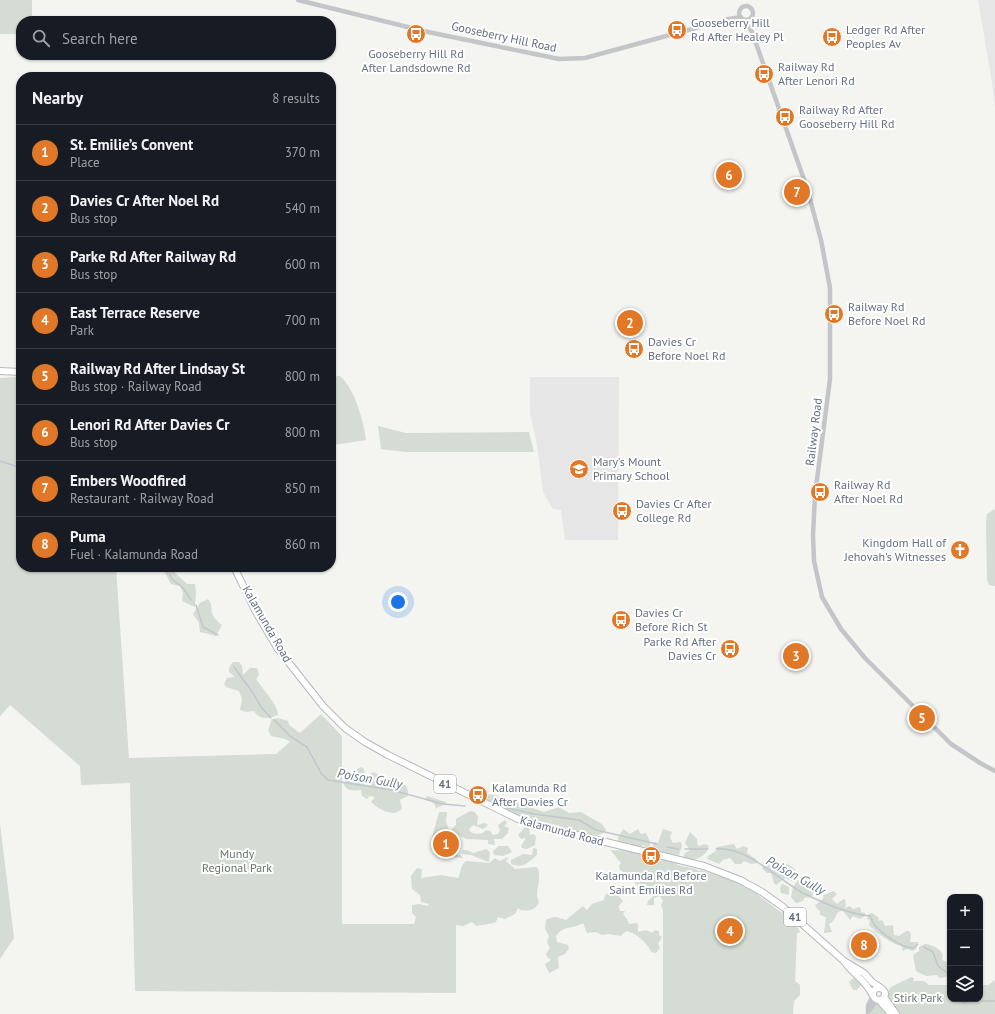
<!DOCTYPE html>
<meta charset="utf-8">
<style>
body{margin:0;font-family:"PT Sans",sans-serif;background:#20242c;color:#f1f3f6}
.controls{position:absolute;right:12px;bottom:12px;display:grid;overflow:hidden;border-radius:8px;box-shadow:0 1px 3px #0004}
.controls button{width:36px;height:36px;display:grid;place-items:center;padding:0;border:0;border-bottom:1px solid #363941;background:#171b24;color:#f1f3f6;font:20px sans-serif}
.you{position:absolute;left:398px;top:602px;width:14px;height:14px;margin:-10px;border:3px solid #fff;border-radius:50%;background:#1a73e8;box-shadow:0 0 0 6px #1a73e833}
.badge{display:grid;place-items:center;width:26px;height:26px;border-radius:50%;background:#e07827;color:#fff;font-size:13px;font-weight:700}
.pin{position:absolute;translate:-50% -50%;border:2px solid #fff;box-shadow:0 1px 4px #0006}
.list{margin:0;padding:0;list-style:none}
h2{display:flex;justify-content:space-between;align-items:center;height:52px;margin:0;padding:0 16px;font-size:17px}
h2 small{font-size:13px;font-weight:400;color:#9ea1a6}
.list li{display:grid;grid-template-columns:26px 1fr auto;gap:12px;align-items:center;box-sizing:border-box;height:56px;padding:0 16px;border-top:1px solid #363941}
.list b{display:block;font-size:15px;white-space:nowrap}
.list p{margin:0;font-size:13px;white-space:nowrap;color:#9ea1a6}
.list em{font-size:13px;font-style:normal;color:#9ea1a6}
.icon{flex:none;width:22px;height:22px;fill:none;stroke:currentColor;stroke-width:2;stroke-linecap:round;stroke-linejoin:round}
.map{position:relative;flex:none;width:995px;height:1014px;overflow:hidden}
.search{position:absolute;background:#171b24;box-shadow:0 1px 3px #0004;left:16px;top:16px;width:320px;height:44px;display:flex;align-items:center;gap:10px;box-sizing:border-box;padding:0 14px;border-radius:16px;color:#9ea1a6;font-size:15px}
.panel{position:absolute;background:#171b24;box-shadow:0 1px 3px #0004;left:16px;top:72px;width:320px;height:500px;border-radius:16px}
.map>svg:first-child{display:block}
.built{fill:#e5e6e5}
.green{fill:#d4dcd3}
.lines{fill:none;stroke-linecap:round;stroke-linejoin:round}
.stream{stroke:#c0c7ce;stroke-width:1.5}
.primary-casing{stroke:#b6b8bd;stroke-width:8}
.tertiary{stroke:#c3c5c9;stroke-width:4.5}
.primary{stroke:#fff;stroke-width:6}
.labels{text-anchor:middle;stroke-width:4;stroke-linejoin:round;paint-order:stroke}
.shield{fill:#fff;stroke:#939aa8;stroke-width:1}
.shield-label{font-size:11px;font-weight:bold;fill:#656f82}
.poi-label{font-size:12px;fill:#656f82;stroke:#fff;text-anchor:start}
.street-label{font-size:12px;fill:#656f82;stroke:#fff}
.park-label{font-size:12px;fill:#637963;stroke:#fff}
.water-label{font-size:13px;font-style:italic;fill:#657686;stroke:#fff}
</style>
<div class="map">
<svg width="995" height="1014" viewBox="0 0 995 1014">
<rect width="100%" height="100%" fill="#f4f5f1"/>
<path class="built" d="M978 0H995V107L992 82Z
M530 377H619L618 540H565L561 510 553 509 543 492 537 445 530 413Z"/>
<path class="green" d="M0 0H32V21H21V34H0Z
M18 371 21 372V567H116L129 758 276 754 290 742 285 739 271 736 268 730 272 719 278 718 288 721 289 725 300 733 321 714 342 736V924H414L416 917 412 913V905L419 904 428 906 429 904 421 902 420 895 412 889 411 876 417 868 422 869 421 878 441 875 458 878C462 872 459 866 466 861L489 863 495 858 500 861 507 857 508 858 506 861 515 869 537 867C542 877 537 886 537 895 537 899 540 901 538 904 534 911 527 911 521 910L518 908 515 914 505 919 498 917 496 922 494 923 476 926 472 922 463 926 456 925V993L135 991 130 783 81 785 80 766 10 705 0 716V378L16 377Z
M340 376C354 387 364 422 366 440L334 445 331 423V377Z
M378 426 406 433 529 432 534 452H406L381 449Z
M995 509V586L989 585 987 580 986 523 987 514Z
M162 567H172V570L187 584H195C197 593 195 599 195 607L182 601 183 593 180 586 171 584Z
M208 599C216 608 205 612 222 625L216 636 200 632 199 623 193 614 200 603Z
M233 662H239L242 666 243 675 250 668H257L259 675 256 679C261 687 279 706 278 715 268 719 259 720 254 711L246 712 240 710 242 699 239 691 226 687 224 684 227 678 235 677 229 672V668Z
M361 767 364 769 366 782 370 780V774L374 772C379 776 386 777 390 782L395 778 399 781 397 785 402 784C408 785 408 790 408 796L400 800 402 808C395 819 378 809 371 802L375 797 370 796 367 799 362 796 361 790C354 791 346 791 343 783L345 781 351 780 357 775V769Z
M484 794 495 795 544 812 559 807 569 813 581 812 602 824 606 830 604 833 598 835 589 834 584 830 569 832 510 815 478 799Z
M427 796 446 802V804L436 808 434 803 425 800Z
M470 811 475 812 478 817 477 825 485 823 488 825 483 829 473 825 469 829C471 835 478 834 483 833L486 830 490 831 493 835 498 834 500 830 498 825 505 820 507 823 504 826 509 828 508 833 502 839H494L495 845 488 844V840L467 839 459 836 456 838 450 831 456 825V819Z
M439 812H447L446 821 449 830 445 833 448 836H441L437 839 432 837Z
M0 824 14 938 0 959Z
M525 827H529L530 835 534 834 536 837 535 845 527 849 522 848 521 846 526 838 521 839 518 835Z
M623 829 630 834 638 829 641 834 646 833 650 842V847L647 848 643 845 639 849 632 847 630 843 624 846 618 843V838Z
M663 829 672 832 670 837 673 843 681 842 682 846 679 855 653 851 652 849 653 842 658 843Z
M690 832 697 839V844L699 846 705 844 709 846C706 857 694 863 684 857V854L690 850 685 843Z
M734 844 737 849 743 846 748 848 747 853 756 859 758 863 751 864 744 861 741 864H735L730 858 723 860 719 864 707 859 708 856 717 850V847Z
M499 846H508L512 852 503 856 494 855 493 851Z
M533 848 537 849V855C529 862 523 869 511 864V860L523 854 532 855Z
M486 849 490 852 489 862 471 855 461 854 463 850H467L473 853Z
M610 850C616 851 629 849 635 852 641 855 653 859 661 861L663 859 677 861V865L696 869 699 871 701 870C715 875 729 878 743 884V886L745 888 747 885 758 892V895L782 913 784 911 788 916 790 915 799 923 797 926 800 932 797 934 795 981 800 985V995L794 1001 793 1014H663V910L661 905 663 901 660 896 654 898V905H647L648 901 658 892C648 889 639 891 633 880L629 881 631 877 620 870 619 866 621 863Z
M445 853 461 855 463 858 451 857 444 859 441 854Z
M766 862 769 863 771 867 780 865 785 863C792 866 805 875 794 882L785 878 776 885 774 883 771 873H767L762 868Z
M798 880H803L805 883 812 884 814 889 812 897 804 898 803 901 796 903 791 897 793 887Z
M782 884 789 887V895L781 893 780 888Z
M833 891 837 894 832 899 837 904 842 900 845 899 846 905 844 908 850 906 853 909 859 907 861 909V912L865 913V916L860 919 853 916 850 920 843 911H840C834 915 836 921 829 924L832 932 824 933 826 917 820 915V911L817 909 815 905 823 899 824 895Z
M611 892 617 894 623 901 619 906 620 911H625L623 914 627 919 629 924 636 923 638 924V932C644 930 647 929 652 933L655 930 659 931V935L662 937 658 944 660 948 656 953 651 952C648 943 636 933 626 931L621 936 609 934 602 935 596 932 587 933 583 923C572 930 565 924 556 936L557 942 568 945 569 948 565 954 558 957 559 968 549 973 545 964 551 960 547 957 546 954 550 948 547 942 549 936 545 929 546 920C554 915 558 917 566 920L583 906 587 910 592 904 604 900 605 895Z
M872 913 879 918 878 921 882 920 885 926 893 925 894 935 899 936 906 931H909L911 935 910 942H918L916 949 913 951 907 949 903 951 901 946C892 944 875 932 869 925L870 920 867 919 869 914Z
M925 944C931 944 941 949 943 955L942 960 950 963V974L946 977 940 978 937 975 926 976 916 971 913 955 919 951V947Z
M857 975 862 984 857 990H853L849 982Z
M911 977 914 978 913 981H924L929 985H950V999H980V985H988L995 980V1014H896L885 996 891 987Z
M878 1000 887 1010 886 1014H870L871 1002H876Z"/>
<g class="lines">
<path class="stream" d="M0 461 21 468
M170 575 172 579 184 589 191 600
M196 605 203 627 218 635
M234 667 253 693 261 707 271 718
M274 720 290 736 307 747 321 773 328 780 392 790 443 804 465 806
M498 806 534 814 579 820 596 830 657 844
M667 847 678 849
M685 849H708
M716 849C747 846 777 879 803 893 823 903 848 914 870 916 872 918 872 921 874 924 882 934 900 947 913 948L918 944
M924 947 933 952 938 966 950 975
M955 999 964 1003 972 1001H995"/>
<g class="primary-casing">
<path id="primary" d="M0 371 21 372
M234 567 256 612 278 649 323 706 345 728 365 742 388 755 524 822 704 866 740 880 762 892 783 907 844 961 864 973 872 982 881 988
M844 961C852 973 866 981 872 994
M873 994a6 6 0 1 1 12 0a6 6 0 1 1-12 0Z
M884 997 896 1014
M879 1000 891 1014"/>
</g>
<path class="tertiary" d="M298 0 428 32 559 59 585 58 729 19 741 17
M739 13a7 7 0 1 1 14 0a7 7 0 1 1-14 0Z
M743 19 752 32 807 188 821 240 830 288V379L815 495 813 535 814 561 822 597 841 629 865 658 951 744 980 763 995 771
M869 1011 877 1000
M868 1014V1006L873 995"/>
<use href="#primary" class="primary"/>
</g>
<defs>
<g id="bus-disc" transform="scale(1)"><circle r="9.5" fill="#e07827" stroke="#fff"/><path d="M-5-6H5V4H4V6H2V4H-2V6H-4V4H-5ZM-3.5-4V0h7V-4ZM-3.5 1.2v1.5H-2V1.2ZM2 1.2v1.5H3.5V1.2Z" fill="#fff"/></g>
<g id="school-disc" transform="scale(1)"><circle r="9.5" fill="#e07827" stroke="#fff"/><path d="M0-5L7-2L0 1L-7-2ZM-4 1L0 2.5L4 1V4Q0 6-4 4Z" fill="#fff"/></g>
<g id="church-disc" transform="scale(1)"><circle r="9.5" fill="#e07827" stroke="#fff"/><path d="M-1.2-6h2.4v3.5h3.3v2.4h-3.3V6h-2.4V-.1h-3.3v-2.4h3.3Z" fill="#fff"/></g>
</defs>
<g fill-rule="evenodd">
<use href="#bus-disc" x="677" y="30"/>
<use href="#bus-disc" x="416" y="34"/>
<use href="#bus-disc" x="832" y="37"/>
<use href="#bus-disc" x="764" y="74"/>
<use href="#bus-disc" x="785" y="117"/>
<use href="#bus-disc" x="834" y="314"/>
<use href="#bus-disc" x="634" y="349"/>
<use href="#school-disc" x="579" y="469"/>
<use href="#bus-disc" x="820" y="492"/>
<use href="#bus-disc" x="622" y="511"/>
<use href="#church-disc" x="960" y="550"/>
<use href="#bus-disc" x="621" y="620"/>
<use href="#bus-disc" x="730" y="649"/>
<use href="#bus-disc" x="478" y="795"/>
<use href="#bus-disc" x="651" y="856"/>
</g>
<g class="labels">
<g class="shield">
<rect x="434" y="775" width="22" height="18" rx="3"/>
<rect x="784" y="908" width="22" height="18" rx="3"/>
</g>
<g class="shield-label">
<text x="445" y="788">41</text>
<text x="795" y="921">41</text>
</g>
<g class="poi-label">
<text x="691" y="27">Gooseberry Hill<tspan x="691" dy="14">Rd After Healey Pl</tspan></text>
<text x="846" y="34">Ledger Rd After<tspan x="846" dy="14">Peoples Av</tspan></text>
<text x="416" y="58" text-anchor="middle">Gooseberry Hill Rd<tspan x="416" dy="14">After Landsdowne Rd</tspan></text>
<text x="778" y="71">Railway Rd<tspan x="778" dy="14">After Lenori Rd</tspan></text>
<text x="799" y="114">Railway Rd After<tspan x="799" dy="14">Gooseberry Hill Rd</tspan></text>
<text x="848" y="311">Railway Rd<tspan x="848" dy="14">Before Noel Rd</tspan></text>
<text x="648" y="346">Davies Cr<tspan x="648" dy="14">Before Noel Rd</tspan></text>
<text x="593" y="466">Mary’s Mount<tspan x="593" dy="14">Primary School</tspan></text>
<text x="834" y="489">Railway Rd<tspan x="834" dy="14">After Noel Rd</tspan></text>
<text x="636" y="508">Davies Cr After<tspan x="636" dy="14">College Rd</tspan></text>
<text x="946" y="547" text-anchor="end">Kingdom Hall of<tspan x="946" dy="14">Jehovah's Witnesses</tspan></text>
<text x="635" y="617">Davies Cr<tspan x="635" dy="14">Before Rich St</tspan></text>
<text x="716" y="646" text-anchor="end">Parke Rd After<tspan x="716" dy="14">Davies Cr</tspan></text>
<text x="492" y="792">Kalamunda Rd<tspan x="492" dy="14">After Davies Cr</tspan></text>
<text x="651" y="880" text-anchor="middle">Kalamunda Rd Before<tspan x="651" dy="14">Saint Emilies Rd</tspan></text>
</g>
<g class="street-label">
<text transform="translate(504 37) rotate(12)" y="4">Gooseberry Hill Road</text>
<text transform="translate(814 432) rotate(-83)" y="4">Railway Road</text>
<text transform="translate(267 624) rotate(60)" y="4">Kalamunda Road</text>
<text transform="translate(562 831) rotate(15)" y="4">Kalamunda Road</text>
</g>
<g class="park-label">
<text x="237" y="858">Mundy<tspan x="237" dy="14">Regional Park</tspan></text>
<text x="918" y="1002">Stirk Park</text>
</g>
<g class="water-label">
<text transform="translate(370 778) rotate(10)" y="5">Poison Gully</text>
<text transform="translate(796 875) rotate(29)" y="5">Poison Gully</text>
</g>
</g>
</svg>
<div class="controls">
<button>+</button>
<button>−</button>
<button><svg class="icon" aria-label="layers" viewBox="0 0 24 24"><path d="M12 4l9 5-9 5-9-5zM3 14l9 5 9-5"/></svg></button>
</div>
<div class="you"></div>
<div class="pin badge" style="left:446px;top:844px">1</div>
<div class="pin badge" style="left:630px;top:323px">2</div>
<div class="pin badge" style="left:796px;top:656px">3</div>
<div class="pin badge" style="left:730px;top:931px">4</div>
<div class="pin badge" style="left:922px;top:718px">5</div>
<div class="pin badge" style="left:729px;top:175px">6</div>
<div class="pin badge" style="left:797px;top:192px">7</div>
<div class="pin badge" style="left:864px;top:945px">8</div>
<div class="search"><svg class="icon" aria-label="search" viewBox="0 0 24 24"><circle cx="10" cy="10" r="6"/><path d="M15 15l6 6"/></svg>Search here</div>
<section class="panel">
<h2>Nearby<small>8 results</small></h2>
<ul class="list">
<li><span class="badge">1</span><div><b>St. Emilie’s Convent</b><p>Place</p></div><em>370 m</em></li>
<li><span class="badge">2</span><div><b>Davies Cr After Noel Rd</b><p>Bus stop</p></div><em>540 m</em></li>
<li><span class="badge">3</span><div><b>Parke Rd After Railway Rd</b><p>Bus stop</p></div><em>600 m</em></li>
<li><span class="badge">4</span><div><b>East Terrace Reserve</b><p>Park</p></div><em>700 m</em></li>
<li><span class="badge">5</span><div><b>Railway Rd After Lindsay St</b><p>Bus stop · Railway Road</p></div><em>800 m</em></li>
<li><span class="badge">6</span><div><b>Lenori Rd After Davies Cr</b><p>Bus stop</p></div><em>800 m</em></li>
<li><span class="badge">7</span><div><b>Embers Woodfired</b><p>Restaurant · Railway Road</p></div><em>850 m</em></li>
<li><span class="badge">8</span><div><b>Puma</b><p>Fuel · Kalamunda Road</p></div><em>860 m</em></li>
</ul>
</section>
</div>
